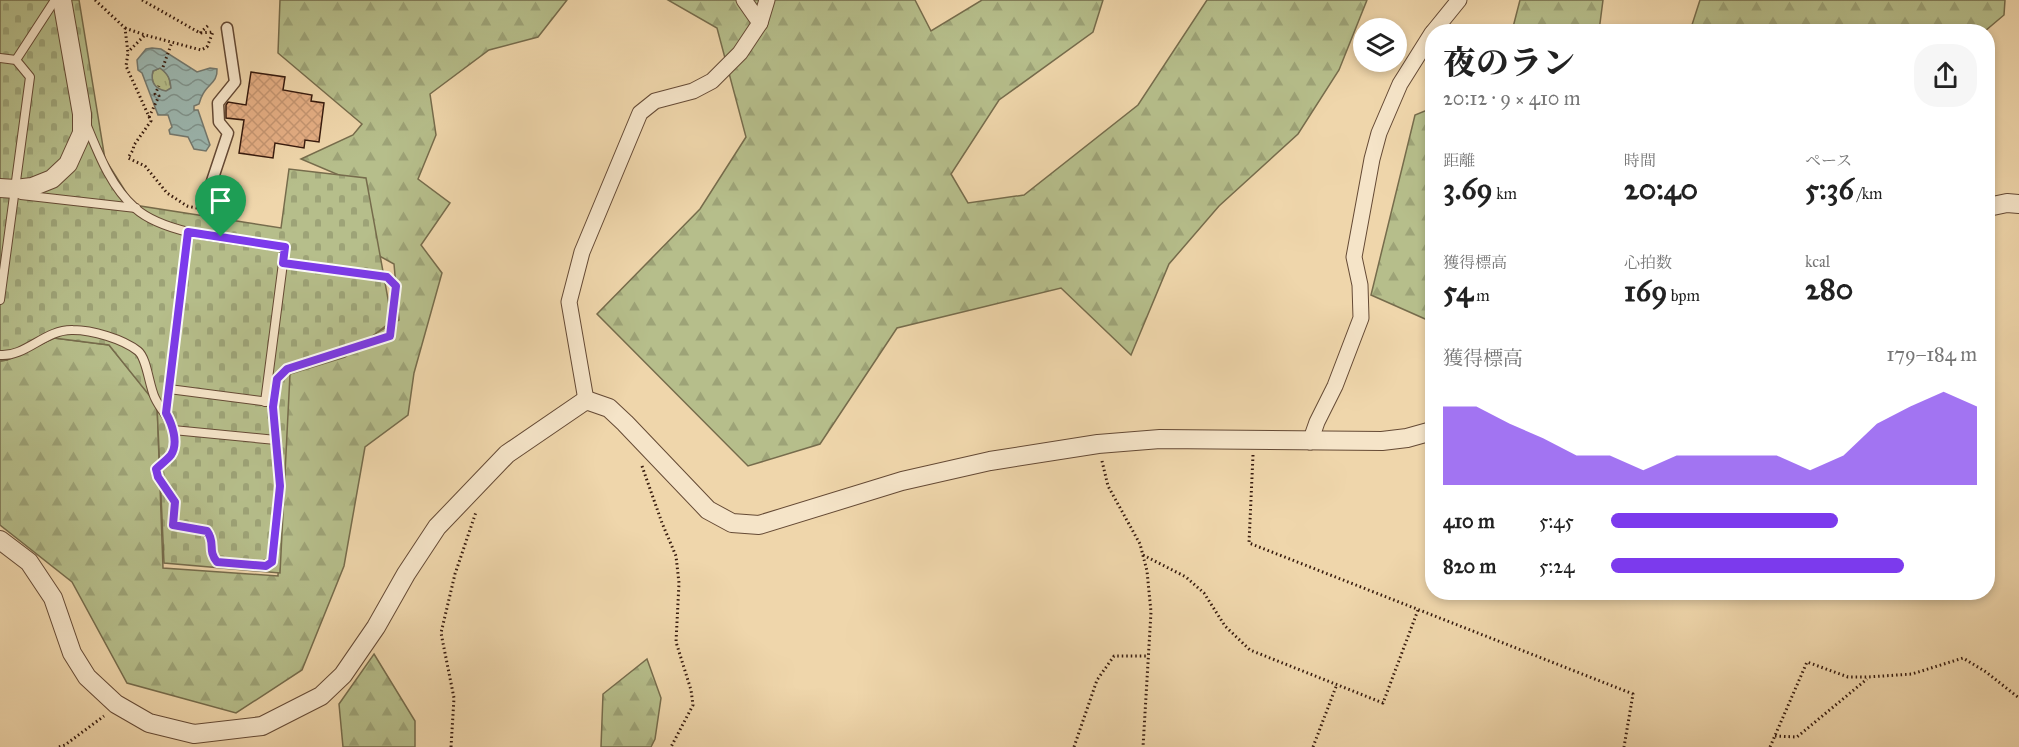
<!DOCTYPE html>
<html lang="ja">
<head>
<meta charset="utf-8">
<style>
  :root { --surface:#fff; --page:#f6f6f6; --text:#222; --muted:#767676; --accent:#7c3aed }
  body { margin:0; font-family:"IM FELL Great Primer","Noto Serif JP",serif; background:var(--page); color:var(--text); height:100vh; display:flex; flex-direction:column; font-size:22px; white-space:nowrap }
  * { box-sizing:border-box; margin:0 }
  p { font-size:20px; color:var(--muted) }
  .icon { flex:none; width:33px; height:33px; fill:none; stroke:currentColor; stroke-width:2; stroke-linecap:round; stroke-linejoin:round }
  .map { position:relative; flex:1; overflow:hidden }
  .drawer { position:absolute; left:1425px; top:24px; width:570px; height:576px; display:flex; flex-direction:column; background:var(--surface); border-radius:24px; box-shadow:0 3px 9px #0003 }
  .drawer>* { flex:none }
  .tools { position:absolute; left:1353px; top:18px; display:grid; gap:12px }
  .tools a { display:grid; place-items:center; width:54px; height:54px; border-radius:50%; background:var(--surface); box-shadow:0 3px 9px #0003; font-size:30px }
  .pin { position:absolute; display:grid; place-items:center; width:51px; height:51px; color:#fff; margin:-62px -26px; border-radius:50% 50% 50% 0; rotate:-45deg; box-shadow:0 0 6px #0007 }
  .pin .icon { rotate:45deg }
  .round { display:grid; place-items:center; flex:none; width:63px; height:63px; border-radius:24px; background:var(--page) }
  .summary { display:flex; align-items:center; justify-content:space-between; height:102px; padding:0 18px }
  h1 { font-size:33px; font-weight:800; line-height:45px }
  .metrics { display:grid; grid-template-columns:repeat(3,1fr); gap:9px; height:102px; padding:6px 18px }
  .metrics div { display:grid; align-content:center }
  .metrics b { font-size:30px; font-weight:800 }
  .metrics small { font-size:16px; font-weight:400 }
  .metrics p { font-size:16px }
  .chart { height:168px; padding:12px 18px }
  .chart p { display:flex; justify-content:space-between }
  .chart svg { width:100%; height:108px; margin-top:6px; fill:var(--accent); opacity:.7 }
  ul { padding:0 18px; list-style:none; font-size:20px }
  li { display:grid; grid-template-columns:96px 72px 1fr; align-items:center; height:45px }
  li i { height:15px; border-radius:8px; background:var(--accent) }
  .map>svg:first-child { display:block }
</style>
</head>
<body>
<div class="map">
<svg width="2019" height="747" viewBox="0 0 2019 747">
  <defs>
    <pattern id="grass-tufts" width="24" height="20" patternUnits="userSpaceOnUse" patternTransform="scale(1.5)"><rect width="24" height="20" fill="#b6be8b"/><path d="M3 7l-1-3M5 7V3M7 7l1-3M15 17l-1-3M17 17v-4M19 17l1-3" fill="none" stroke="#9da377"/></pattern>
    <pattern id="forest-firs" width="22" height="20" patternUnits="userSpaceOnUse" patternTransform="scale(1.5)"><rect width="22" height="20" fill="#b6be8b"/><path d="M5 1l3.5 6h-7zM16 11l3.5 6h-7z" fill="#9da377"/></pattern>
    <pattern id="cemetery-stones" width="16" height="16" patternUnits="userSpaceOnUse" patternTransform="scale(1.5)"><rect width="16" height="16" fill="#b6be8b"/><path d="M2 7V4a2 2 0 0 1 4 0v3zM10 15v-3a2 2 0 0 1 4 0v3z" fill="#9da377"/></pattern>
    <pattern id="water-waves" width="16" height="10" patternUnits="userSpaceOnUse" patternTransform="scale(1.5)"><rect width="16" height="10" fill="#9cb7b0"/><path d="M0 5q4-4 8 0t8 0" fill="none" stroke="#80948e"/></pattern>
    <pattern id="building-cross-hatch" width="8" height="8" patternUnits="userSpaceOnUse" patternTransform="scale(1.5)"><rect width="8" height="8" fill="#e4ae84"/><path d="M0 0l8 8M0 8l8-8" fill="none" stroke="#c49571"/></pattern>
  </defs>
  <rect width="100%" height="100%" fill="#efd6ab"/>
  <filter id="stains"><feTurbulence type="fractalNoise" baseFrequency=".00333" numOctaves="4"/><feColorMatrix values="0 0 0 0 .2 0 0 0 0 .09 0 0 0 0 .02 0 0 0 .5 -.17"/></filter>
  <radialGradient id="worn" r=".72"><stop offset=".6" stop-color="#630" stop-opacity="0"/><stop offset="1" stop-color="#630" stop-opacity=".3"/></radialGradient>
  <path fill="url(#grass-tufts)" stroke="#766c4c" stroke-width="1.5" d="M160 68C168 74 170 78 171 88L166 92C155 89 150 82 153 71Z"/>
  <g fill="url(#forest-firs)" stroke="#766c4c" stroke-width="1.5">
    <polygon points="280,0 567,0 538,37 489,50 430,94 436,135 418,179 450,203 421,245 442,273 414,373 408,415 365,447 344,566 302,670 236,713 127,683 72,582 0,525 0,361 7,360 54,338 109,345 157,404 163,568 278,576 286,375 329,360 399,320 394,264 354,242 353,181 301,159 353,135 362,124 278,53"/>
    <polygon points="668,0 915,0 931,31 982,0 1103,0 1093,32 999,100 951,174 968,203 1024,195 1138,105 1207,0 1367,0 1339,70 1298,134 1219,206 1169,264 1131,355 1061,288 897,328 820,444 748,466 597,314 700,209 746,137 717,28"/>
    <polygon points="1520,0 1603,0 1599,31 1512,31"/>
    <polygon points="1700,0 2005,0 2004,15 1985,31 1690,31"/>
    <polygon points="1432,108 1432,322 1371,295 1415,115"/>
    <polygon points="374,654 415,721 415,747 343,747 339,704"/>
    <polygon points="647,659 661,698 655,739 651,747 601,747 603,694"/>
  </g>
  <polygon fill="url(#cemetery-stones)" stroke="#766c4c" stroke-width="1.5" points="0,0 79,0 105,159 134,205 281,228 289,169 366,178 392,321 345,357 290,374 280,573 164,563 157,405 109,345 54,338 7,360 0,361"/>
  <path fill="url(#water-waves)" stroke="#74796f" stroke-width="1.5" fill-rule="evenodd" d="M152 48 161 49 197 72 210 68 217 69C218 82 208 84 203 94 201 97 200 101 199 104L194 106V110H198L210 145 206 151 194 149 188 137 170 134 169 130 172 127 168 115H158L142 73 138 70 137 60 146 49ZM160 68C168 74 170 78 171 88L166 91C155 89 150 82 153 71Z"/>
  <polygon fill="url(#building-cross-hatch)" stroke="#371b0e" stroke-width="1.5" points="251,72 285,77 283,90 312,95 311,101 324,103 319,142 305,140 304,148 275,143 273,158 239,153 244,120 226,118 226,105 228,102 246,105"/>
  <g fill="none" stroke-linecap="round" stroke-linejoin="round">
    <defs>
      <g id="service">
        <polyline points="0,58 16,60 30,77 0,300"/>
        <polyline points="16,60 55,0"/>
        <polyline points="21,195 136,208"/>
        <path d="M0 355C26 357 45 329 73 330 92 330 123 339 138 351 147 358 149 386 155 398 164 417 178 423 174 448 172 457 162 463 156 469L158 477 175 503 173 525 207 531C215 543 207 550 217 562L260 566 272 562 280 486 273 407 277 379 287 369 390 336 396 286 387 277 283 263 285 247C243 240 167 237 135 208 111 187 99 155 87 126"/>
        <polyline points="169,389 269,402"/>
        <polyline points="265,402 283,263"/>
        <polyline points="166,413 188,232"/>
        <polyline points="173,430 276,440"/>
      </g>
      <polyline id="pedestrian" points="208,193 228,133 219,122 218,103 235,82 227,28"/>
      <g id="minor">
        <polyline points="744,0 760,23"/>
        <polyline points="1433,32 1459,0"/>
        <polyline points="586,400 569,302 582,252 640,113 655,101 693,91 712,81 740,53 760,23 767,0"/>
        <polyline points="1310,442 1317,422 1335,386 1361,318 1360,285 1354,257 1372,159 1379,133 1400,84 1432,33"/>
      </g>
      <g id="tertiary">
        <polyline points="0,188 15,189 32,187 52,179 68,164 82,133 82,114 62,0"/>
        <polyline points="1988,207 2007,203 2019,204"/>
        <polyline points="0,540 29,562 53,598 72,653 87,677 116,704 149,723 194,734 262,726 321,696 343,675 376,627 406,574 437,527 507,454 586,400 609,408 625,423 708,510 732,523 759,525 902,481 990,461 1098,444 1160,439 1382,441 1407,438 1432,431"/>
      </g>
    </defs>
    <use href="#service" stroke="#654a35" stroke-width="10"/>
    <use href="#pedestrian" stroke="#654a35" stroke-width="13"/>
    <use href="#minor" stroke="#654a35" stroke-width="17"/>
    <use href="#tertiary" stroke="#654a35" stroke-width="20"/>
    <g stroke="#371b0e" stroke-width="3" stroke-dasharray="1.5 3" stroke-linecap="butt">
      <polyline points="95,0 125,28 128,53 126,66 151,121 134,145 133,150 128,158 145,166 167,193 187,206 211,211"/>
      <polyline points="142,0 200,33 213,32 207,47 201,50 145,35"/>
      <polyline points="125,28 145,35 128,52"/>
      <polyline points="200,33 210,24"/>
      <polyline points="163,67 172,42"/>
      <polyline points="149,117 159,96 155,94 159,86"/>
      <polyline points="210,204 211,211 223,222 222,227"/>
      <polyline points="1253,455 1249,543 1633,694 1624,747"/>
      <polyline points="1102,461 1108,486 1140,544 1147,571 1151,612 1143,747"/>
      <polyline points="642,466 662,523 676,556 679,583 676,642 691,690 693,705 671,747"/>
      <polyline points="1143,555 1186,577 1204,593 1225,626 1250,650 1383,703 1418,610"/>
      <polyline points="1775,736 1797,737 1867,679"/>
      <polyline points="59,747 65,745 104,716"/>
      <polyline points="451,747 454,698 441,633 455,574 476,512"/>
      <polyline points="1074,747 1097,680 1114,656 1148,656"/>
      <polyline points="1313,747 1337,684"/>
      <polyline points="1770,747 1807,662 1848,677 1868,677 1912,674 1963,658 1986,672 2019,698"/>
    </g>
    <use href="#service" stroke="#f5e4c8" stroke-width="8"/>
    <use href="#pedestrian" stroke="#f5e4c8" stroke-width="10"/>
    <use href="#minor" stroke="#f5e4c8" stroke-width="15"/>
    <use href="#tertiary" stroke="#f5e4c8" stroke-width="18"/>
  </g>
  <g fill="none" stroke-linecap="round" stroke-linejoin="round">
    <defs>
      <path id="route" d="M188 232 285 247 283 263 387 277 396 286 390 336 287 369 277 379 273 407 280 486 272 562 266 566 217 562C207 550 216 543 207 531L173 525 175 502 158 477 156 469C160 465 167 460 171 455 179 443 172 424 166 413Z"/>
    </defs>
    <use href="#route" stroke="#fff" stroke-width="12"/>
    <use href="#route" stroke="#7c3aed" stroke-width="8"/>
  </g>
  <rect width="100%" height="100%" filter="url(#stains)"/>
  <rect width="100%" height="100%" fill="url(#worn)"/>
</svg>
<div class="tools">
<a><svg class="icon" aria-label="layers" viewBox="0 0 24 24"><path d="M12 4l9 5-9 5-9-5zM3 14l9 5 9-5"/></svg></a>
</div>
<div class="pin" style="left:221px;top:237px;background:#1e9e55"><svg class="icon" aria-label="arrive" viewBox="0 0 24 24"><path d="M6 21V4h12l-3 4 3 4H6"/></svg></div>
<section class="drawer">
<div class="summary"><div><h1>夜のラン</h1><p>20:12 · 9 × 410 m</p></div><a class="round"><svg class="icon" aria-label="share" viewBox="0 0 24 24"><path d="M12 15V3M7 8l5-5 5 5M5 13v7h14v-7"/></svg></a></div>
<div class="metrics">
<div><p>距離</p><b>3.69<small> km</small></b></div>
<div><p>時間</p><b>20:40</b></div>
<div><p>ペース</p><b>5:36<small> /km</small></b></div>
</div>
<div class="metrics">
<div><p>獲得標高</p><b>54<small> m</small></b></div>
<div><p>心拍数</p><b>169<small> bpm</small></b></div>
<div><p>kcal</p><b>280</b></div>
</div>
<div class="chart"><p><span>獲得標高</span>179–184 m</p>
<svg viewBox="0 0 160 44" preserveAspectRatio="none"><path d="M0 44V12L10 12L20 19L30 25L40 32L50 32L60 38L70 32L80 32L90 32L100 32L110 38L120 32L130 19L140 12L150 6L160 12V44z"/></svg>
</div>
<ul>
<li><b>410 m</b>5:45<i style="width:62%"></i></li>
<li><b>820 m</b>5:24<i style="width:80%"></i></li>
</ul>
</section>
</div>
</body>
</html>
